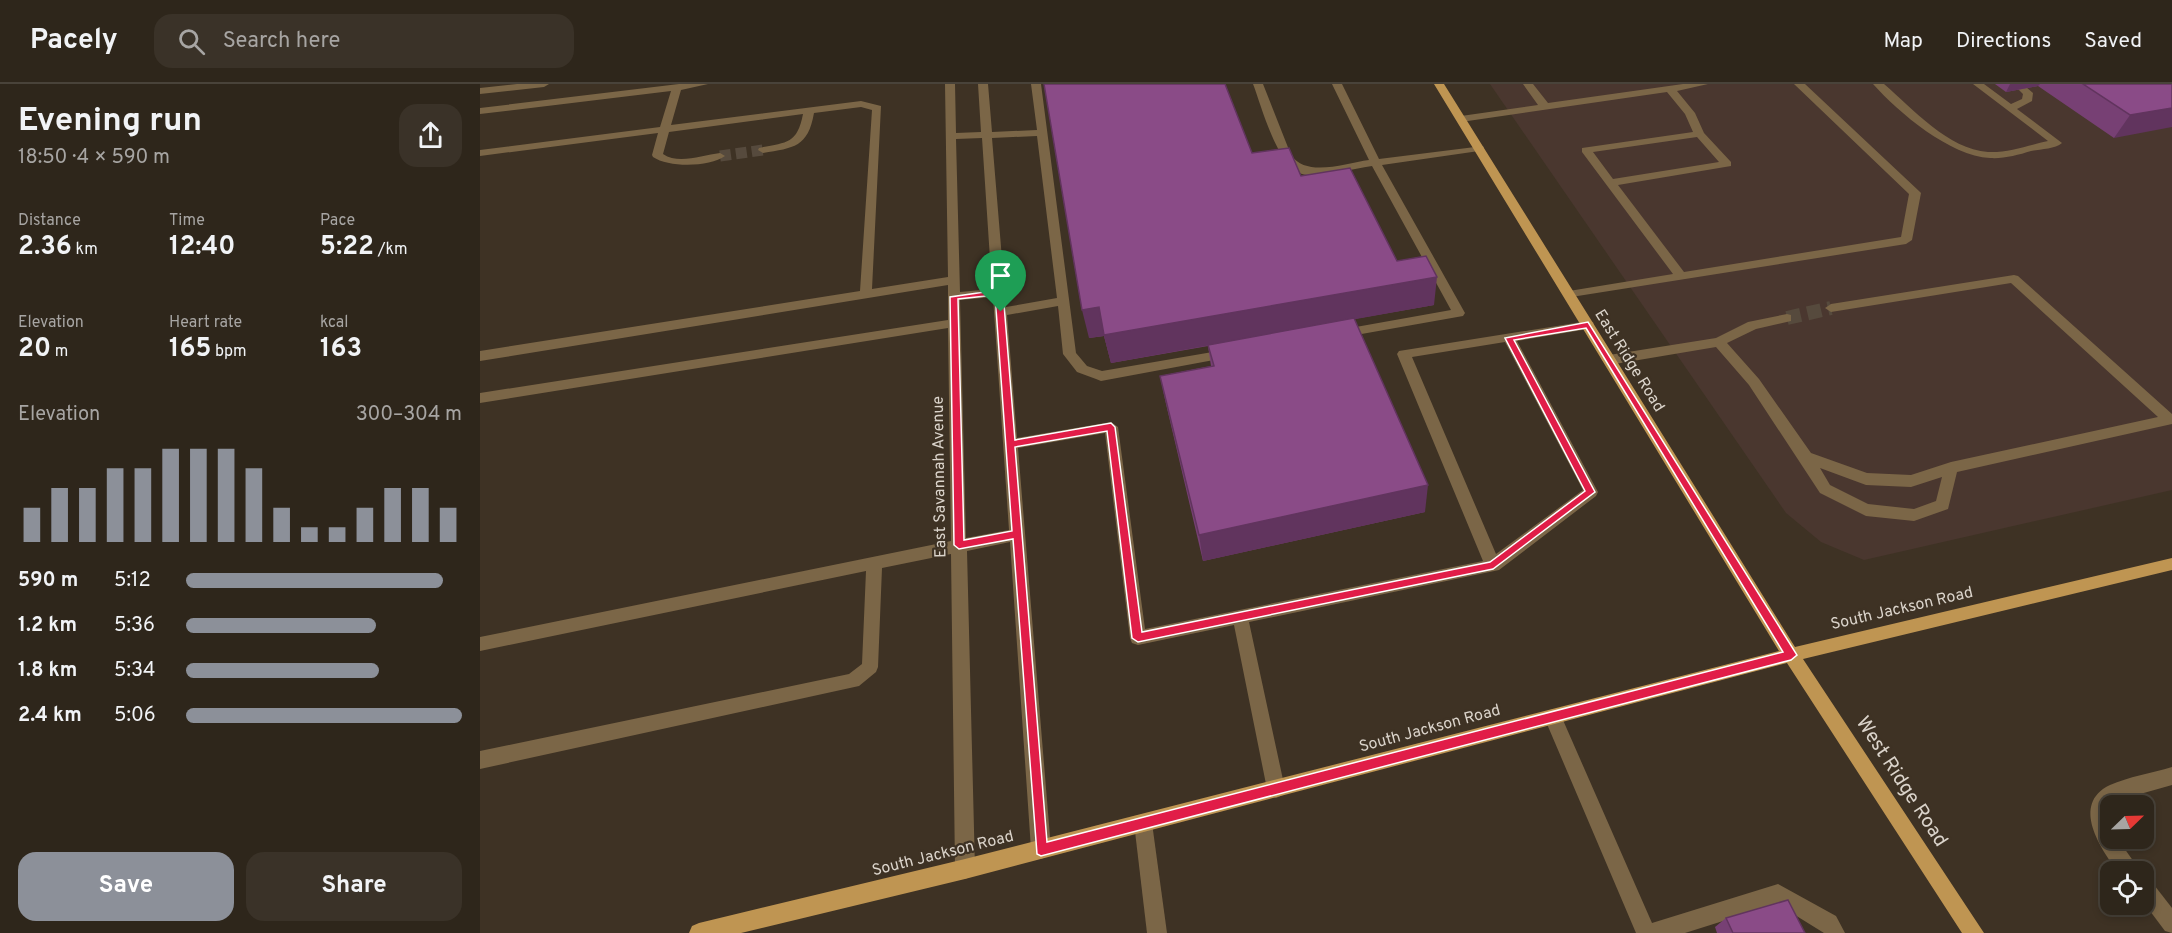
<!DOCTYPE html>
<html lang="en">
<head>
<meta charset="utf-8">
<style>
  :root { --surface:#2e261b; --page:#3a3228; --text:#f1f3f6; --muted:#a7a5a3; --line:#49433a; --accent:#8c9099 }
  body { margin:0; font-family:Overpass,sans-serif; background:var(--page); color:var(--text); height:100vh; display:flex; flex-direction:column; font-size:22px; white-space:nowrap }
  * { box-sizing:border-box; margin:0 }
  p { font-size:20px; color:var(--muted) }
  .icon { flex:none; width:33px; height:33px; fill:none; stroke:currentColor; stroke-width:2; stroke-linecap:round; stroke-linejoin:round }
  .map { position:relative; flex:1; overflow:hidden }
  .drawer { display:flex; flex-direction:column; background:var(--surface); width:480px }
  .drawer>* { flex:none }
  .needle { width:39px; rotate:67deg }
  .controls { position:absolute; left:1620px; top:711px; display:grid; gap:12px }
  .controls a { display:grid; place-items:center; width:54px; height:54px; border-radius:12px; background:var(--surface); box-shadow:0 3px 9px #0003,0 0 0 2px var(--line); font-size:30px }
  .pin { position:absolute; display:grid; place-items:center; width:51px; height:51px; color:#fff; margin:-62px -26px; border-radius:50% 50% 50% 0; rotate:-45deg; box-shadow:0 0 6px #0007 }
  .pin .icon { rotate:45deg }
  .round { display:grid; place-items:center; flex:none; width:63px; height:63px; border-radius:18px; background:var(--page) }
  .headline { display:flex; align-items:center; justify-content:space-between; height:102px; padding:0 18px }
  h1 { font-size:33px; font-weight:700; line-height:45px }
  .metrics { display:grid; grid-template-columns:repeat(3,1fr); gap:9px; height:102px; padding:6px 18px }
  .metrics div { display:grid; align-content:center }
  .metrics b { font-size:26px; font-weight:700 }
  .metrics small { font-size:16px; font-weight:400 }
  .metrics p { font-size:16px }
  .chart { height:168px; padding:12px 18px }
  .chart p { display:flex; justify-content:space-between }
  .chart svg { width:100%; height:108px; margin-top:6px; stroke:var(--accent); stroke-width:6 }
  .cta { display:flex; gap:12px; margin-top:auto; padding:12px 18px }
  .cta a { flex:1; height:69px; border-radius:18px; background:var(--accent); color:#fff; font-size:24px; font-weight:700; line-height:69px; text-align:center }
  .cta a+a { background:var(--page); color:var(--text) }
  ul { padding:0 18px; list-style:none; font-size:20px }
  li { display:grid; grid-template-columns:96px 72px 1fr; align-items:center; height:45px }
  li i { height:15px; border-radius:8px; background:var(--accent) }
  header { display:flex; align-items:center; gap:36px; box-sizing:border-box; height:84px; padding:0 30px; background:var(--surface); border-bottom:2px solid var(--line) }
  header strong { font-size:28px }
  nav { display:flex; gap:33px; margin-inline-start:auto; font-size:21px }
  .search { width:420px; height:54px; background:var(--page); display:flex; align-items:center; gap:15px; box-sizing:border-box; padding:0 21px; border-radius:18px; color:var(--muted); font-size:22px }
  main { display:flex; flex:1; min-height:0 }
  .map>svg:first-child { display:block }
</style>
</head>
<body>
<header>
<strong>Pacely</strong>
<div class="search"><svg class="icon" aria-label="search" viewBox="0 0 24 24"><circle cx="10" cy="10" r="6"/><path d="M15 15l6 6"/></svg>Search here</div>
<nav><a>Map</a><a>Directions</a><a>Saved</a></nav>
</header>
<main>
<section class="drawer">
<div class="headline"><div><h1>Evening run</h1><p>18:50 · 4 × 590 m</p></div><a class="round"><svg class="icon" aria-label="share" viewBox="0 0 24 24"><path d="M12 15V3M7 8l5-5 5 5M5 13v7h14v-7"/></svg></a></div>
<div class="metrics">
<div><p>Distance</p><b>2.36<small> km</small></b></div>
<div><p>Time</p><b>12:40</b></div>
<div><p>Pace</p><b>5:22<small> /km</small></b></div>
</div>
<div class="metrics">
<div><p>Elevation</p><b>20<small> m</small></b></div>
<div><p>Heart rate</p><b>165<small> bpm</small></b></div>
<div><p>kcal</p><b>163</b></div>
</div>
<div class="chart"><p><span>Elevation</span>300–304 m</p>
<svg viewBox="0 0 160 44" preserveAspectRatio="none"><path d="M5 44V30M15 44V22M25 44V22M35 44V14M45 44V14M55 44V6M65 44V6M75 44V6M85 44V14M95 44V30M105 44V38M115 44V38M125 44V30M135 44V22M145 44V22M155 44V30"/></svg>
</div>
<ul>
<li><b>590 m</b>5:12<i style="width:93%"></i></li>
<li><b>1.2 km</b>5:36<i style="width:69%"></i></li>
<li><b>1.8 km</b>5:34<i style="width:70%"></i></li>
<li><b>2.4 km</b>5:06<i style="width:100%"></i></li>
</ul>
<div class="cta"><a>Save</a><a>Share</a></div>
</section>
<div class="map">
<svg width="1692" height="849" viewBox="0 0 1692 849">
  <rect width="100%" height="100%" fill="#3e3224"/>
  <polygon fill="#4a372f" points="1010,0 1692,0 1692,406 1384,476 1341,458 1306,429"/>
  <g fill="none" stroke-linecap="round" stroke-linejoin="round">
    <polyline stroke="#564a3d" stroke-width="11" stroke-dasharray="11 5" stroke-linecap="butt" points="240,72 283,66"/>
    <polyline stroke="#564a3d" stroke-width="14" stroke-dasharray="14 7" stroke-linecap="butt" points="1307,234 1351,224"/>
    <g fill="#7b6647" fill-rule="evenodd">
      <polygon points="37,0 69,0 64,3 0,10 0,4"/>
      <path d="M199 0H228L201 6 191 41 381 17 401 22 392 205 468 193 465 0H475L476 49 501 48 498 0H508L512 48 557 46 551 0H561L596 269 607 282 622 287 750 265 757 269 750 273 621 297 616 295 597 288 583 270 578 222 527 231 537 354 631 338 638 343 665 545 1003 477 917 270 919 267 1108 237 1113 238 1114 241 1108 245 1037 257 1118 408 1116 412 1019 486 769 538 805 705 803 711 796 714 789 711 787 705 754 541 658 561 652 559 650 554 625 349 538 364 571 765 568 772 561 775 554 772 551 765 530 458 487 467 495 785 492 792 485 795 478 792 475 785 471 470 402 484 398 583 396 588 379 602 0 685V667L369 590 382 580 386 487 0 567V553L471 457 468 244 0 319V309L468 236V201L0 277V267L380 207 392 26 381 23 334 29C328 63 314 64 283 69L278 66 279 64C306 58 317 61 323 30L189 48 183 70C199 81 222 71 240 69L245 72C230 83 189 84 173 73L172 71 178 49 0 72V66L180 43 191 7 0 30V24ZM557 52 577 214 526 223 512 54ZM502 54 512 205 480 208 476 55ZM513 213 529 446 486 454 480 216ZM1025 258 1103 406 1016 470 932 273Z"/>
      <path d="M773 0H783L811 71C827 94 865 79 889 76L852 0H862L899 75 1003 62 1004 64 999 67 902 81 985 229 983 232 859 254 854 253 853 250 859 246 971 226 892 82C872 85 849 91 828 91 799 91 782 23 773 0Z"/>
      <path d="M1043 0H1053L1068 19 1203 0H1228L1197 7 1215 29 1224 49 1251 78V82L1138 101 1204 188 1421 153 1429 110 1314 0H1325L1439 107 1441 109 1432 156 1426 160 1085 214V208L1089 207 1193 190 1102 68V64L1213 48 1205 30 1187 8 981 38 976 35 981 32 1058 21ZM1217 53 1239 78 1133 95 1113 68Z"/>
      <path d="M1393 0H1404C1433 25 1468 65 1508 68 1528 69 1549 61 1568 57L1493 0H1504L1531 20 1542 15 1543 10 1538 5 1546 3 1553 9 1552 17 1537 25 1582 59C1575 65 1561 65 1551 67 1538 71 1523 75 1510 74 1470 72 1419 29 1393 0Z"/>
      <path d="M1534 191 1538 192 1692 330V340L1477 388 1468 425 1434 437 1386 432 1340 409 1269 301 1236 263 1129 281 1122 276 1129 271 1236 254 1268 238 1307 230 1311 231V237L1276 245 1247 259 1279 295 1331 369 1387 389 1431 391 1471 378 1678 333 1531 199 1351 228 1345 224 1351 220ZM1340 384 1386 401 1431 403 1462 393 1456 417 1434 425 1388 420 1350 401Z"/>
      <polygon points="1073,625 1079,627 1172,839 1298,800 1356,832 1365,849 1344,849 1297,820 1205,849 1156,849 1064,633 1067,627"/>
      <path d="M1692 683V701L1639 716 1634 722H1630L1628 728 1630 754H1637L1661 788H1638C1621 765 1590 720 1630 701 1648 693 1672 689 1692 683Z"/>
      <polygon points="663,730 670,732 672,739 687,849 667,849 654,739 656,732"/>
      <polygon points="1664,794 1671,797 1692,824 1692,849 1685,847 1664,819"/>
    </g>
    <polygon fill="#bf9552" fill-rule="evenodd" points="954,0 964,0 1315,563 1692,474 1692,486 1323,575 1504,849 1482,849 1307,579 485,795 261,849 209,849 212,842 219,839 485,775 1299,567"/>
  </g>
  <g fill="#774074">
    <polygon points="1515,0 1692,0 1634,54 1558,2 1526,8"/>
    <polygon points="772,69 821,92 917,177 954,221 874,235 945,428 723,477 686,320 680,292 731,282 728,262 631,279 624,252 609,254"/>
    <polygon points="1246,834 1325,849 1237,849 1235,843"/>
  </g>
  <g fill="#61345e">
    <polygon points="1530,0 1560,0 1558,2 1526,8"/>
    <polygon points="1692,24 1692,43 1634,54 1650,31"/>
    <polygon points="957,193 954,221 631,279 624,252 609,254 602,226 619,223"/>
    <polygon points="948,401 945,428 723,477 719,451"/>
  </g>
  <g fill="#8a4b87" stroke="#61345e" stroke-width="1.5">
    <polygon points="564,0 745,0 772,69 809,64 821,92 870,84 917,177 946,172 957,193 624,251 619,223 602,226"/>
    <polygon points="1603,0 1692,0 1692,24 1650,31"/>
    <polygon points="874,234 948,401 719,451 680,292 734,282 728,261"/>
    <polygon points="1308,816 1325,849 1253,849 1246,834"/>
  </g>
  <path fill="#e11d48" stroke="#fff" stroke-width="1.5" fill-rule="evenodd" d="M519 206 523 208 535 356 631 339 635 343 662 548 1010 478 1105 407 1025 254 1108 238 1317 571 1311 576 561 772 557 770 533 455 479 465 474 461 470 213ZM515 211 532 447 484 456 478 215ZM1106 244 1303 568 567 758 535 363 627 347 652 554 658 558 1013 485 1115 408 1034 256Z"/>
  <g text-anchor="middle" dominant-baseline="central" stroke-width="4.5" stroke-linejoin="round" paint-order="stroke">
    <g font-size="16" fill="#dbd4cb" stroke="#3e3224">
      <text transform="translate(1149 277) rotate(58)">East Ridge Road</text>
      <text transform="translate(460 393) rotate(-91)">East Savannah Avenue</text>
      <text transform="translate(1422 525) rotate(-13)">South Jackson Road</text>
      <text transform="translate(950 645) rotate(-15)">South Jackson Road</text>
      <text transform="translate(463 770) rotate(-14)">South Jackson Road</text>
    </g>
    <g font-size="20" fill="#dbd4cb" stroke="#3e3224">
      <text transform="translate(1421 698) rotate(57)">West Ridge Road</text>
    </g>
  </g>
</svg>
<div class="controls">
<a><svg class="needle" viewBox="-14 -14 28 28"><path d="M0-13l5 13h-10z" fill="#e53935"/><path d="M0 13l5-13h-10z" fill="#a7a5a3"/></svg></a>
<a><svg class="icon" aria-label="locate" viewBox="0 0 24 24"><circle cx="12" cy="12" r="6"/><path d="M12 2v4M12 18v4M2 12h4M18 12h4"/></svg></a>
</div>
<div class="pin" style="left:521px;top:228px;background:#1e9e55"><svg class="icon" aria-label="arrive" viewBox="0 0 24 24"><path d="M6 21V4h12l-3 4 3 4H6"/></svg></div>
</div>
</main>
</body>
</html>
